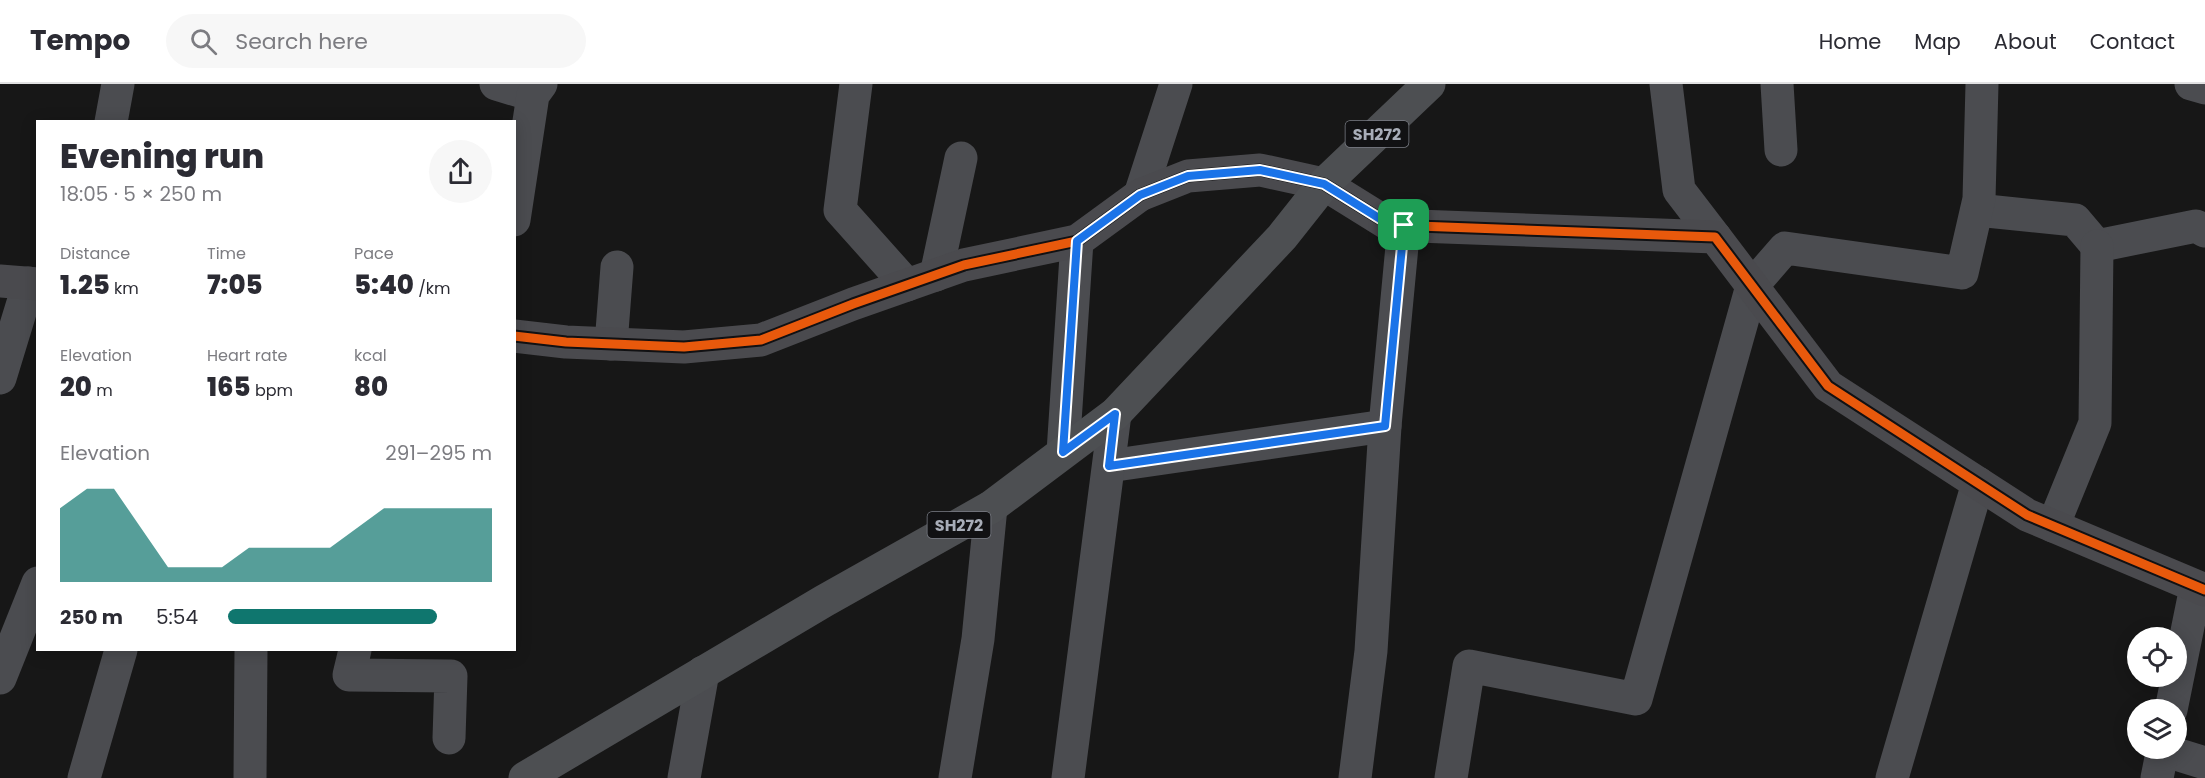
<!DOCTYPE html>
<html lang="en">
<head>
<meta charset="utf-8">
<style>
  :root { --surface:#fff; --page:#f7f7f7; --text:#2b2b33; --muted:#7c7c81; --line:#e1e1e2; --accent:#0f766e }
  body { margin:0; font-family:Poppins,sans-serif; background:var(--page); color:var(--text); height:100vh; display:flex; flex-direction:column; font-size:22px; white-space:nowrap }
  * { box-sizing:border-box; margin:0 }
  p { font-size:20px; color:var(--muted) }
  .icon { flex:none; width:33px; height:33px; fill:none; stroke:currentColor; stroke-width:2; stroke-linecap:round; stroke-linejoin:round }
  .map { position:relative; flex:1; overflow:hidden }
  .side { position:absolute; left:36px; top:36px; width:480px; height:531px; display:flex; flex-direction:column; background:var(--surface); border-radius:0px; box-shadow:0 3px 15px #0003 }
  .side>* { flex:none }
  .tools { position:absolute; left:2127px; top:543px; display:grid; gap:12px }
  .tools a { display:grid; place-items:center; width:60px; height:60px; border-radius:50%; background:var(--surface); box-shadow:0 3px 15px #0003; font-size:30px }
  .pin { position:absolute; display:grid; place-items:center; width:51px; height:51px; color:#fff; margin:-26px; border-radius:12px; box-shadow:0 3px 9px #0006 }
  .round { display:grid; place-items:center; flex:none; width:63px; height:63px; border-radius:32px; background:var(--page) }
  .summary { display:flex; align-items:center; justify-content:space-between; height:102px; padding:0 24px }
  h1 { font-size:33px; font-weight:800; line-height:45px }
  .metrics { display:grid; grid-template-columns:repeat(3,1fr); gap:9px; height:102px; padding:6px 24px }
  .metrics div { display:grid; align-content:center }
  .metrics b { font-size:26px; font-weight:800 }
  .metrics small { font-size:16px; font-weight:400 }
  .metrics p { font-size:16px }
  .chart { height:168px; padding:12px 24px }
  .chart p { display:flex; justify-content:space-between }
  .chart svg { width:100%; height:108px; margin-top:6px; fill:var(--accent); opacity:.7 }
  ul { padding:0 24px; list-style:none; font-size:20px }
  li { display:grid; grid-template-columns:96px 72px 1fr; align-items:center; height:45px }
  li i { height:15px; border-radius:8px; background:var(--accent) }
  header { display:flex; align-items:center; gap:36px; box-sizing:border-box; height:84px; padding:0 30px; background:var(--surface); border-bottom:2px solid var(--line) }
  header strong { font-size:28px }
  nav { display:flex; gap:33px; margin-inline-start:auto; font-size:21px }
  .search { width:420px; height:54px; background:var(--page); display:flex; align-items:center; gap:15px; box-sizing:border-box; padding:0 21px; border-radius:33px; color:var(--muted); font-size:22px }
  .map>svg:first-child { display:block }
</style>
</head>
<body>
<header>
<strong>Tempo</strong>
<div class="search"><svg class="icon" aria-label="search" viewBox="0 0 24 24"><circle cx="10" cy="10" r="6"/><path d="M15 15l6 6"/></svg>Search here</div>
<nav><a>Home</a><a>Map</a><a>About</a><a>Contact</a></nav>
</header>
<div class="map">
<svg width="2205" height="694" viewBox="0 0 2205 694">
  <rect width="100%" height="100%" fill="#171717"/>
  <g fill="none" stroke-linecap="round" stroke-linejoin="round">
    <g stroke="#4b4c50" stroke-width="33">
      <polyline points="496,0 533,11"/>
      <polyline points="856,0 840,126 907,201"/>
      <polyline points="1666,0 1679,106 1715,153"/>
      <polyline points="1777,0 1781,66"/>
      <polyline points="2191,0 2205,4"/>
      <polyline points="111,38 118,0"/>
      <polyline points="1140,111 1176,0"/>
      <polyline points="1977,126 2075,136 2097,162 2196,142 2205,147"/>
      <polyline points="514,136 533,11 541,0"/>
      <polyline points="936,191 961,74"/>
      <polyline points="611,260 617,183"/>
      <polyline points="0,294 29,199"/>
      <polyline points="1063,368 1077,157"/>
      <polyline points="1109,382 1385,342"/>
      <polyline points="2053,442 2095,339 2097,162"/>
      <polyline points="355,566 349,591 451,592 449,654"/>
      <polyline points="0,594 38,499"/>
      <polyline points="2171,626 2196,503"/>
      <polyline points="2163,666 2205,679"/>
      <polyline points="84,694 121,566"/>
      <polyline points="250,694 251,566"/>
      <polyline points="684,694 703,588"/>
      <polyline points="955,694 978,555 991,423"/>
      <polyline points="1068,694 1115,330"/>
      <polyline points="1355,694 1371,567 1385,342 1404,141"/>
      <polyline points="1451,694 1469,582 1636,615 1752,202 1785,164 1962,189 1979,115 1982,0"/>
      <polyline points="1892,694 1978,399"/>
      <polyline points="2157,694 2163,664"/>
    </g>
    <g stroke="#4a4a4e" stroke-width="33">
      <polyline points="0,197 38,200"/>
      <polyline points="514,252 566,258 684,263 761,256 853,220 964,181 1077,157 1140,111 1188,92 1260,86 1324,100 1390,141 1715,153 1828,302 2027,431 2205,506"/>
    </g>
    <polyline stroke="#4d4f52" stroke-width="33" points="525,694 824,517 991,423 1115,330 1282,153 1324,100 1429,0"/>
    <defs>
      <polyline id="cycleway" points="514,252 566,258 684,263 761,256 853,220 964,181 1077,157 1140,111 1188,92 1260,86 1324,100 1390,141 1715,153 1828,302 2027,431 2205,506"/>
    </defs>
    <use href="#cycleway" stroke="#111113" stroke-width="13"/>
    <use href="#cycleway" stroke="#e8590c" stroke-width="9"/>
  </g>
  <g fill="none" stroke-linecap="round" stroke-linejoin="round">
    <defs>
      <polygon id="route" points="1260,86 1324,100 1390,141 1404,141 1385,342 1109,382 1115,330 1063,368 1077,157 1140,111 1188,92"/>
    </defs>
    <use href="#route" stroke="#fff" stroke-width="12"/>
    <use href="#route" stroke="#1a73e8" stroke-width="8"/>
  </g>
  <g text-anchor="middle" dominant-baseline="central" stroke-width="4.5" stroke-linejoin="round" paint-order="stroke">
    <g fill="#111113" stroke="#7b7e86" stroke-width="1.5">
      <rect x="1345.5" y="37" width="63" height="26" rx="4.5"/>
      <rect x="927.5" y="428" width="63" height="26" rx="4.5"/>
    </g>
    <g font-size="16" font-weight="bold" fill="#a8adb8">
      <text x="1377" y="50">SH272</text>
      <text x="959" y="441">SH272</text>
    </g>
  </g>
</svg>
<div class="tools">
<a><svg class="icon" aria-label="locate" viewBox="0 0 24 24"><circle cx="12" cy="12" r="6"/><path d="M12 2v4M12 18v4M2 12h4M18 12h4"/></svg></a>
<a><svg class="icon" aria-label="layers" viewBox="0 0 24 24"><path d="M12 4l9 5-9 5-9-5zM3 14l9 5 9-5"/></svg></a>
</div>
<div class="pin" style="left:1404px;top:141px;background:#1e9e55"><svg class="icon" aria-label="arrive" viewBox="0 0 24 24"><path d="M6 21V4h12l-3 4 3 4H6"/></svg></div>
<section class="side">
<div class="summary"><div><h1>Evening run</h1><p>18:05 · 5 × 250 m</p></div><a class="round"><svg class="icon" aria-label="share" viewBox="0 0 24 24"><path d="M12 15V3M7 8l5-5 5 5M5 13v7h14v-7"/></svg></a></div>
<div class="metrics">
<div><p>Distance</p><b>1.25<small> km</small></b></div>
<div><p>Time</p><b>7:05</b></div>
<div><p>Pace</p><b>5:40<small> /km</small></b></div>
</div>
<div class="metrics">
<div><p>Elevation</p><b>20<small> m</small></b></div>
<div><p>Heart rate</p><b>165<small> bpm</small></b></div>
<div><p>kcal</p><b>80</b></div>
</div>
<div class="chart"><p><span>Elevation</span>291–295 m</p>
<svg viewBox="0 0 160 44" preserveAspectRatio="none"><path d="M0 44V14L10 6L20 6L30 22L40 38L50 38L60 38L70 30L80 30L90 30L100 30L110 22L120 14L130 14L140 14L150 14L160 14V44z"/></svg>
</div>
<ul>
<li><b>250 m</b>5:54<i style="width:79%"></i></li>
</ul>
</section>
</div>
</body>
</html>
